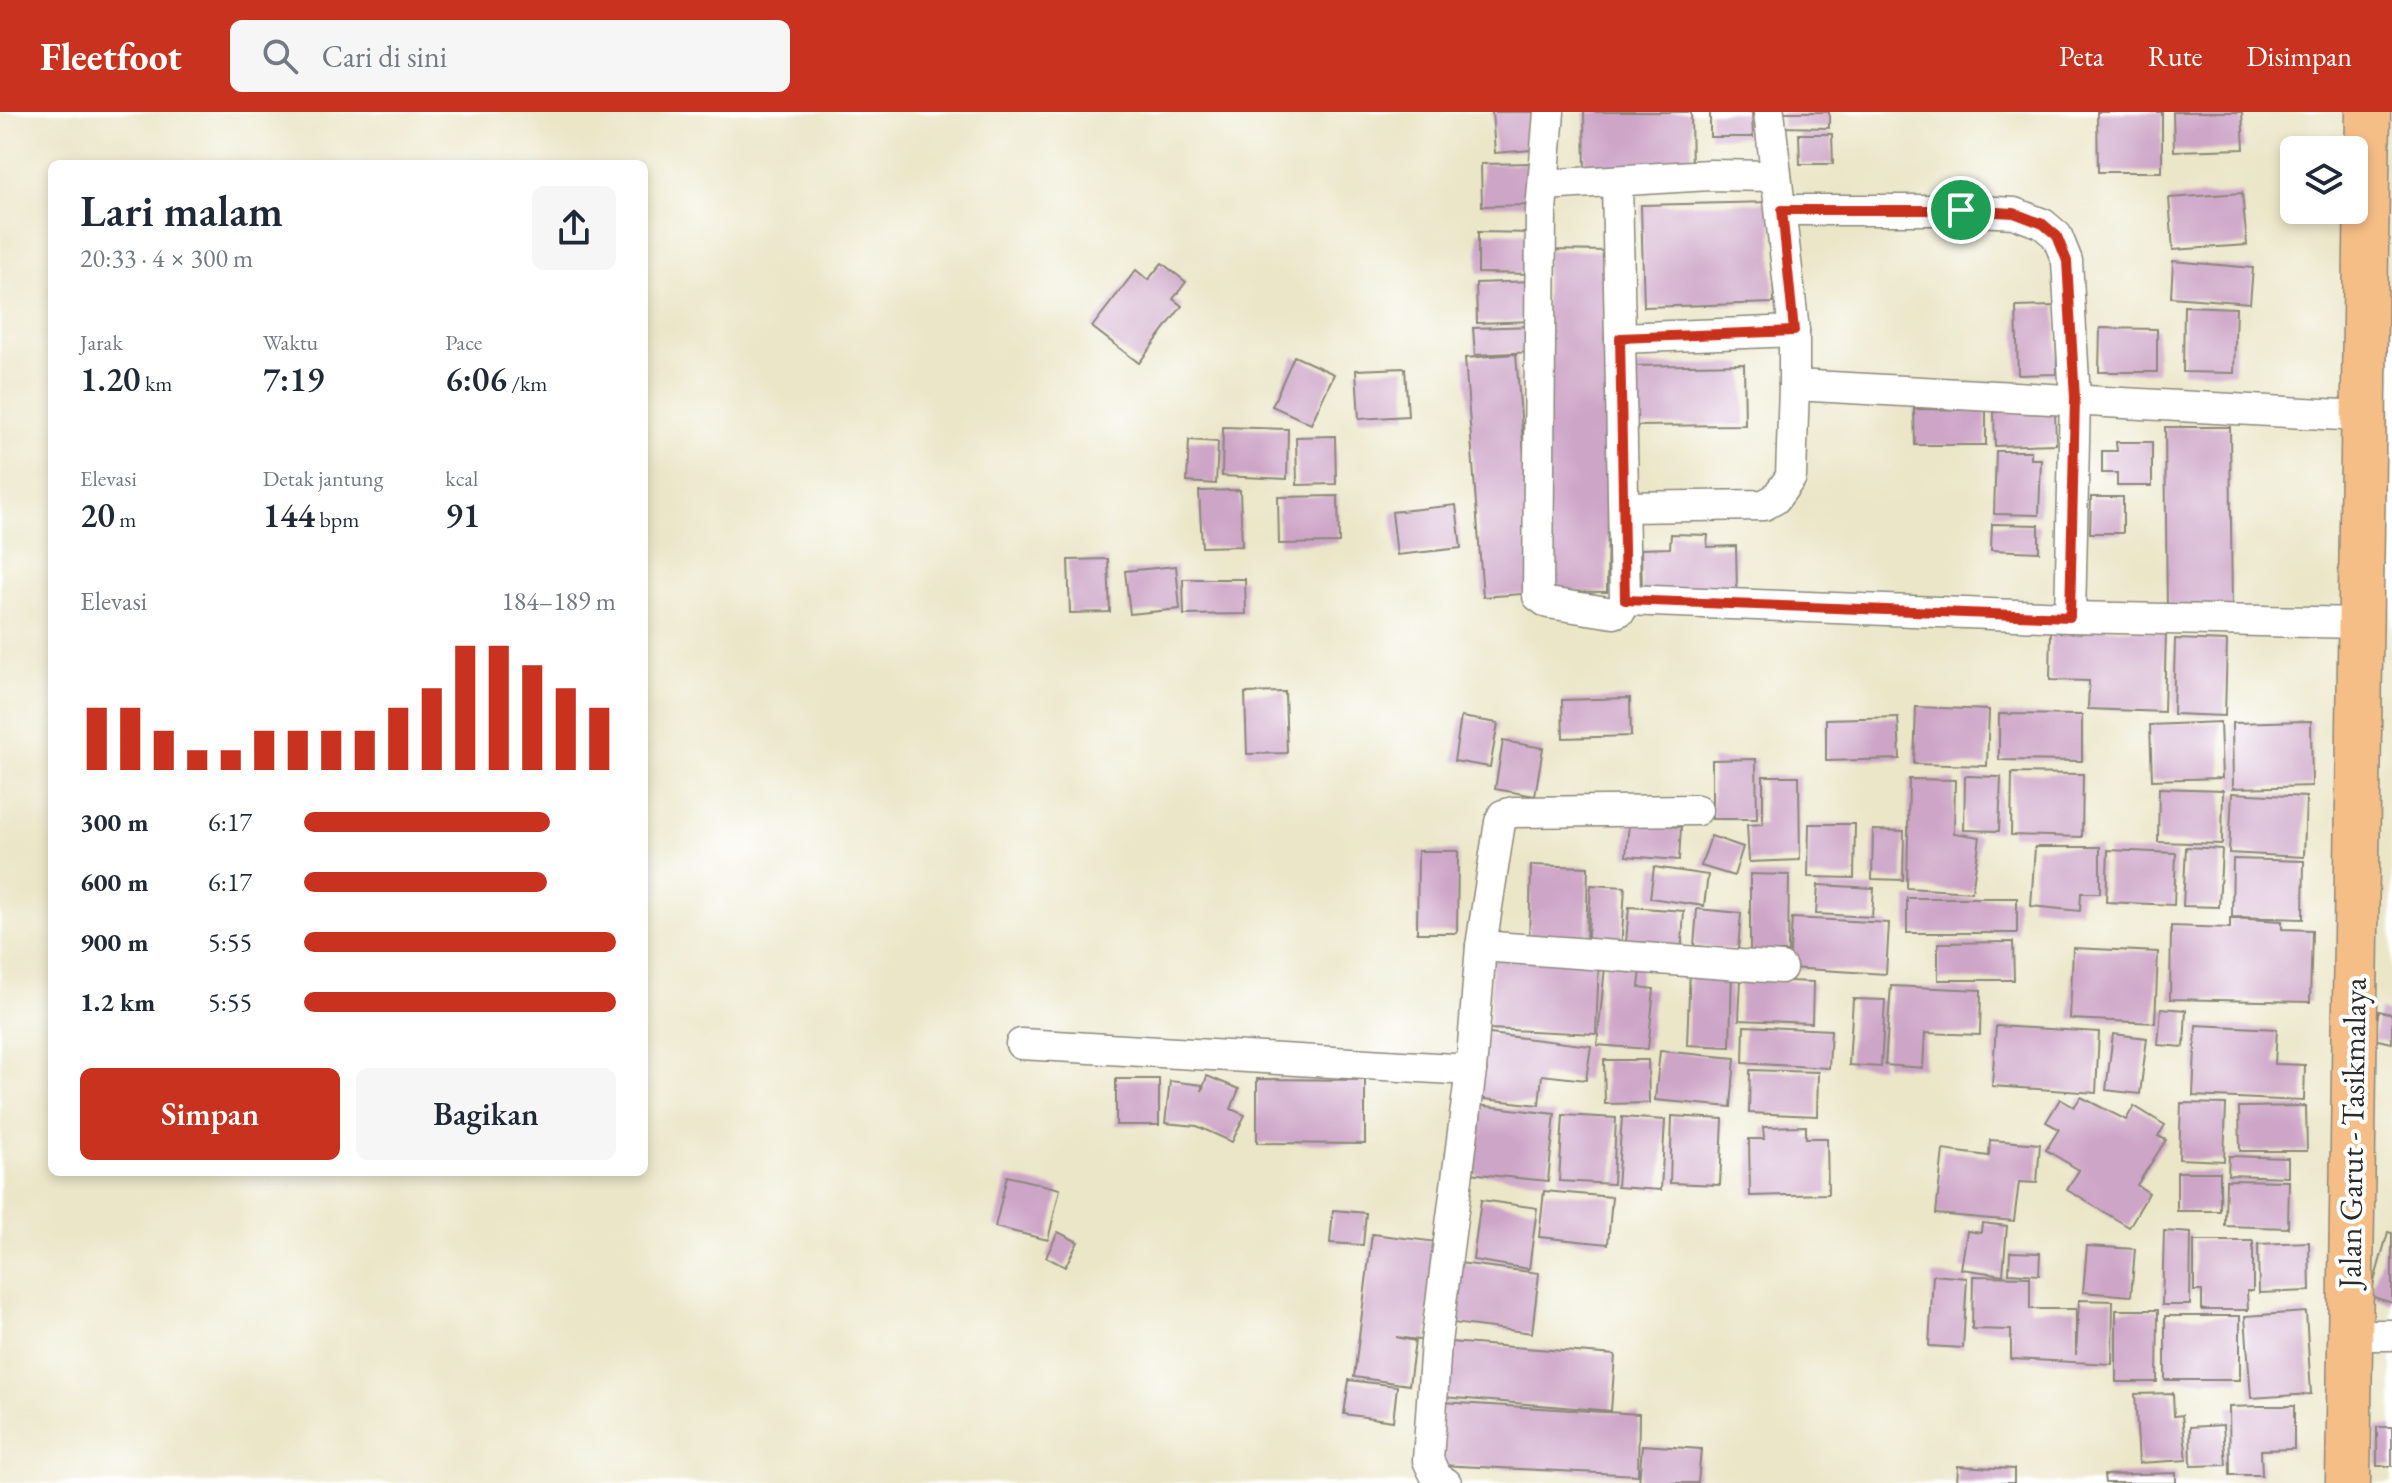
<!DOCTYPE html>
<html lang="id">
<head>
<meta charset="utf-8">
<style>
  :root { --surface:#fff; --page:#f6f6f7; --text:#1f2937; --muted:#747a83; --accent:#c8321e }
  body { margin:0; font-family:"EB Garamond",serif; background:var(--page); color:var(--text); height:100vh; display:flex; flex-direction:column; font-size:30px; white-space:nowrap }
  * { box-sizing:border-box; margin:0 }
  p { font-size:26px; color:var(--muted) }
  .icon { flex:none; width:44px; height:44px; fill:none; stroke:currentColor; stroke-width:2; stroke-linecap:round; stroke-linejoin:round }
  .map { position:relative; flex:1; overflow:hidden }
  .side { position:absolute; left:48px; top:48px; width:600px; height:1016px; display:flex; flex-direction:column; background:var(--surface); border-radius:12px; box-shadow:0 4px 12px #0003 }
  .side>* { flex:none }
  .tools { position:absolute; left:2280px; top:24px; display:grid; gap:16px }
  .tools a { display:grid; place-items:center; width:88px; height:88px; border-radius:12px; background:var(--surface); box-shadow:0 4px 12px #0003; font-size:40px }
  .pin { position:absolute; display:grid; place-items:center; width:68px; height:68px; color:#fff; margin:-34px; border:4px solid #fff; border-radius:50%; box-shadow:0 2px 8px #0007 }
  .round { display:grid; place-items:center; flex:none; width:84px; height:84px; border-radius:12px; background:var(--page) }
  .overview { display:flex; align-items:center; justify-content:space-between; height:136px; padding:0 32px }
  h1 { font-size:44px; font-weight:600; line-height:60px }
  .figures { display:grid; grid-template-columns:repeat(3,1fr); gap:12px; height:136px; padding:8px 32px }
  .figures div { display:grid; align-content:center }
  .figures b { font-size:34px; font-weight:600 }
  .figures small { font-size:22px; font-weight:400 }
  .figures p { font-size:22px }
  .chart { height:224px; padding:16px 32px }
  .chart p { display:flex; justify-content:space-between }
  .chart svg { width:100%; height:144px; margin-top:8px; stroke:var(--accent); stroke-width:6 }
  .action { display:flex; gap:16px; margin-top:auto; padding:16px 32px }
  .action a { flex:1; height:92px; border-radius:12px; background:var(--accent); color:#fff; font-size:32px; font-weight:600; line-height:92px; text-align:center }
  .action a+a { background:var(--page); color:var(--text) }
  ul { padding:0 32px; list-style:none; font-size:26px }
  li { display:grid; grid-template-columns:128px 96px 1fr; align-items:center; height:60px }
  li i { height:20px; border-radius:10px; background:var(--accent) }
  header { display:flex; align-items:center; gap:48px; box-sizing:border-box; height:112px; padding:0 40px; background:var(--accent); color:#fff }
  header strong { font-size:38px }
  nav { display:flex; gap:44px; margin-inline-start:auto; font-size:28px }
  .search { width:560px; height:72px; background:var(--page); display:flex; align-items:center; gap:20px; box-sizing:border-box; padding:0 28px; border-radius:12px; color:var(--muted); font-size:30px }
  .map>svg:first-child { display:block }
</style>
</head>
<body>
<header>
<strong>Fleetfoot</strong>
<div class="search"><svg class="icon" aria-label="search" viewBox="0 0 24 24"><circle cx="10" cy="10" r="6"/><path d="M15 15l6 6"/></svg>Cari di sini</div>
<nav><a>Peta</a><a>Rute</a><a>Disimpan</a></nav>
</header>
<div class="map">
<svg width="2392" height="1371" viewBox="0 0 2392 1371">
  <rect width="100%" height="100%" fill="#fff"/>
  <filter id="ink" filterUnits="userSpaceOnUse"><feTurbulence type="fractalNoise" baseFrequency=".0125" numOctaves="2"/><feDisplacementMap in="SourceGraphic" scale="16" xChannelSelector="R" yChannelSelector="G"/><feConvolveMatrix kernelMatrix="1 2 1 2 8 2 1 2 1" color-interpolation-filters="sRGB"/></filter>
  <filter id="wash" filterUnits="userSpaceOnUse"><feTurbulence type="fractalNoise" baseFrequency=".006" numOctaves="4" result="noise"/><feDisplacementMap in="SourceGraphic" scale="32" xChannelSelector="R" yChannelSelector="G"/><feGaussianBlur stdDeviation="1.8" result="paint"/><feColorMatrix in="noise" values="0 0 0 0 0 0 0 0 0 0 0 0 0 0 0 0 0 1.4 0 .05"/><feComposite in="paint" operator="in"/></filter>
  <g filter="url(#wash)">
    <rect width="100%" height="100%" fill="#ebe6c8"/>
    <g id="blocks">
      <g fill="#cda5c7">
        <polygon points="1492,0 1540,0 1543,37 1495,41"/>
        <polygon points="1584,0 1691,0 1692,60 1585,62"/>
        <polygon points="1710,0 1752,0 1753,25 1710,25"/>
        <polygon points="1782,0 1829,0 1829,16 1782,15"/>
        <polygon points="2097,0 2162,0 2162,60 2098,60"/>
        <polygon points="2173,0 2242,0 2244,37 2174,39"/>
        <polygon points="1799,22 1832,22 1833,52 1800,52"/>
        <polygon points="1534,51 1535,93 1482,94 1481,52"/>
        <polygon points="2242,81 2247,133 2173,138 2169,86"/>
        <polygon points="1771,90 1774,191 1644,195 1641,93"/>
        <polygon points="1478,120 1534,121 1534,162 1478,161"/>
        <polygon points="1546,138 1611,139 1607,480 1542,479"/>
        <polygon points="2173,149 2253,156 2250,191 2171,185"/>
        <polygon points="1162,151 1186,170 1173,187 1182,194 1139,251 1092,215 1136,158 1148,168"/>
        <polygon points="1535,169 1536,209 1477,211 1476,171"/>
        <polygon points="2056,194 2057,262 2018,263 2016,195"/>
        <polygon points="2184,194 2236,196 2234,261 2183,260"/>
        <polygon points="1533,214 1534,240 1475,243 1473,216"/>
        <polygon points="2100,216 2157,217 2157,260 2099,260"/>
        <polygon points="1516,242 1535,481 1483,485 1465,246"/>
        <polygon points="1294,244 1334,262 1311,312 1272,294"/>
        <polygon points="1744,252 1745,313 1634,314 1632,254"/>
        <polygon points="1405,256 1408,304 1359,307 1356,258"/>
        <polygon points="1914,297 1986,298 1986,333 1915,333"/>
        <polygon points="2055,298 2056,332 1995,334 1994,300"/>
        <polygon points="1223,315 1288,317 1287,367 1222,364"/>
        <polygon points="2165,315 2230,315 2232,501 2167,501"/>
        <polygon points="1335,324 1336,372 1297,373 1296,325"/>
        <polygon points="1189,328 1218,330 1216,372 1187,370"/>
        <polygon points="2116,330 2152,330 2152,374 2117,374 2117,361 2102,361 2102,339 2117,339"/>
        <polygon points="1996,339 2031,339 2031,347 2041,347 2039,403 1994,402"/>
        <polygon points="1240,378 1242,434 1202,435 1199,379"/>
        <polygon points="1338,384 1339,431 1279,432 1278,385"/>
        <polygon points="2091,385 2123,385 2123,421 2090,421"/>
        <polygon points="1456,393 1461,436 1397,443 1392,400"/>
        <polygon points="1992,412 2039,413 2039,440 1991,438"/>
        <polygon points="1671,422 1708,423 1707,435 1736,434 1737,480 1642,484 1641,437 1670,436"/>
        <polygon points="1108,447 1110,500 1070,501 1068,448"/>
        <polygon points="1176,454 1180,497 1130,502 1125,459"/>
        <polygon points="1183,467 1245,467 1246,502 1184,503"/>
        <polygon points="2051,515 2166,518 2164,600 2088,597 2089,569 2050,568"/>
        <polygon points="2175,527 2227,529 2225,604 2173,602"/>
        <polygon points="1285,580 1287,641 1247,642 1245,581"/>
        <polygon points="1630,586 1631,624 1563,626 1562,588"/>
        <polygon points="1916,595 1989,598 1987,654 1914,652"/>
        <polygon points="1999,602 2082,603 2082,649 1999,648"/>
        <polygon points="1461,605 1498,611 1490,655 1454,649"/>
        <polygon points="1898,605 1900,647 1826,649 1826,607"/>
        <polygon points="2311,609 2312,674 2233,676 2232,611"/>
        <polygon points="2220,610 2222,666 2152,668 2150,613"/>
        <polygon points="1503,629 1543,636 1535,684 1495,677"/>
        <polygon points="1756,647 1757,707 1712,707 1712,648"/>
        <polygon points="2012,661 2083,662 2082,725 2011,723"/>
        <polygon points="1763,664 1799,664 1800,748 1749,750 1747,713 1763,712"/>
        <polygon points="1965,664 2001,665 1999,719 1964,718"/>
        <polygon points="1909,667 1955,668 1954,721 1980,725 1972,780 1907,776"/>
        <polygon points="2159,676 2223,678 2222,732 2158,730"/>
        <polygon points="2232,681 2306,685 2304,745 2229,741"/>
        <polygon points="1671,704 1670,714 1681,715 1679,748 1626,744 1629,711"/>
        <polygon points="1809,712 1855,712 1854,766 1808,765"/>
        <polygon points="1873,718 1904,719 1903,768 1872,767"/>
        <polygon points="1711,724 1743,735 1734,764 1701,754"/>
        <polygon points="2035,735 2100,735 2100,781 2081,781 2080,799 2031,794"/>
        <polygon points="2186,735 2222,737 2219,795 2183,794"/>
        <polygon points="2108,738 2176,741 2174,793 2106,790"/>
        <polygon points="1418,739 1458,739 1457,821 1417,821"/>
        <polygon points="2233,747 2304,749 2303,807 2232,805"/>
        <polygon points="1531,753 1588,755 1586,834 1529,832"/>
        <polygon points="1654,755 1708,763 1704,794 1650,786"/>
        <polygon points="1750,762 1789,763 1788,840 1750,840"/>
        <polygon points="1591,773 1625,775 1621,839 1587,837"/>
        <polygon points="1818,773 1874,776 1872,805 1816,802"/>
        <rect x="1907" y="786" width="110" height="35"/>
        <polygon points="1629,795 1684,799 1681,846 1625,842"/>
        <polygon points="1697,797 1741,801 1738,838 1694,834"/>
        <polygon points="1792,806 1889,811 1886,862 1789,856"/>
        <polygon points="2230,806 2282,809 2282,817 2312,818 2310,890 2170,887 2171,814 2230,816"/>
        <polygon points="2013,830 2014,868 1938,868 1938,831"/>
        <polygon points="2073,836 2158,840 2155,911 2070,907"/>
        <polygon points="1492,844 1599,848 1596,922 1489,917"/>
        <polygon points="1606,846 1642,849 1639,875 1654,877 1648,937 1597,933"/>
        <polygon points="1690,855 1732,857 1730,935 1687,933"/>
        <polygon points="1741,867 1813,870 1812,911 1739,908"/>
        <polygon points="1891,874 1981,878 1980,923 1925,921 1923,956 1885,953"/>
        <polygon points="1853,887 1885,888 1881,955 1849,953"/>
        <polygon points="2161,896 2186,898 2184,935 2158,933"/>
        <polygon points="2379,899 2392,902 2392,931 2373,927"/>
        <polygon points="2196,913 2277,917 2275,952 2305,953 2304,989 2193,984"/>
        <polygon points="1744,914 1831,918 1829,956 1743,951"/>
        <polygon points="1996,914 2099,920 2096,981 1992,974"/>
        <polygon points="1481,921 1591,934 1586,968 1542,963 1539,993 1475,986"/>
        <polygon points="2113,922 2147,926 2140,982 2106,978"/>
        <polygon points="1660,939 1735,946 1731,995 1655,988"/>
        <polygon points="1604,948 1648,948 1649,991 1605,992"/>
        <polygon points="1750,958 1818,960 1817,1004 1749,1001"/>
        <polygon points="1207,964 1239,977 1231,997 1245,1003 1232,1030 1197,1014 1165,1011 1170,969 1202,973 1202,979"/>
        <rect x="1116" y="967" width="43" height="46"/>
        <polygon points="1257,967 1365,968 1365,1032 1257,1031"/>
        <polygon points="2081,985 2126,1008 2134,994 2165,1013 2158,1024 2166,1028 2137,1073 2149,1081 2129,1115 2067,1078 2079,1058 2046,1038 2059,1017 2046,1010 2060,987 2074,995"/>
        <polygon points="2181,991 2226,992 2224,1049 2179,1047"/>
        <polygon points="1477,993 1555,1002 1548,1069 1469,1061"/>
        <polygon points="2306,994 2307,1039 2240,1039 2239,995"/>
        <polygon points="1563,1003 1616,1006 1613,1072 1559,1069"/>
        <polygon points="1672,1004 1723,1007 1720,1073 1670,1071"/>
        <polygon points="1622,1005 1665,1008 1661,1078 1617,1075"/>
        <polygon points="1806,1014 1806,1026 1827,1026 1828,1082 1750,1084 1749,1027 1764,1027 1763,1015"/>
        <polygon points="1990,1028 2040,1032 2037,1071 2019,1070 2014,1109 1936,1102 1943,1038 1989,1044"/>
        <polygon points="2229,1044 2288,1046 2288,1065 2228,1063"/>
        <rect x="2177" y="1060" width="43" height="39"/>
        <polygon points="1007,1064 1060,1077 1048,1128 995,1115"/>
        <polygon points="2226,1068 2289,1069 2288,1116 2225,1114"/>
        <polygon points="1544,1079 1612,1085 1608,1132 1539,1125"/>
        <polygon points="1481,1088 1537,1096 1529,1157 1473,1148"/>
        <polygon points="1333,1098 1366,1101 1363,1133 1330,1131"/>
        <polygon points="1982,1111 2007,1114 2003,1163 1961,1157 1967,1119 1981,1121"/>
        <polygon points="2164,1119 2191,1121 2190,1193 2162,1193"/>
        <polygon points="1058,1120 1078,1130 1065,1155 1046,1145"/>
        <polygon points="2388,1120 2392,1121 2392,1191 2370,1184"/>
        <polygon points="1372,1122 1438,1130 1427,1229 1396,1225 1415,1229 1409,1273 1354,1265"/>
        <polygon points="2194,1129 2253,1129 2253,1179 2247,1179 2248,1198 2202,1198 2202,1179 2194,1179"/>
        <polygon points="2309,1130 2310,1179 2259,1181 2258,1132"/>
        <polygon points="2087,1134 2135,1137 2131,1184 2083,1180"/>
        <polygon points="2010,1140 2040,1141 2039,1163 2009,1161"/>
        <polygon points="1451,1150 1539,1161 1532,1221 1444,1210"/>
        <polygon points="1933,1163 1967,1166 1963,1236 1929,1234"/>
        <polygon points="1973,1164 2030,1165 2030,1197 2076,1197 2076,1243 2079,1188 2113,1189 2112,1252 2011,1247 2011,1218 1972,1217"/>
        <polygon points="2116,1198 2158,1198 2157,1270 2116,1270"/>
        <polygon points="2306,1200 2311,1282 2251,1286 2245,1204"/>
        <rect x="2165" y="1204" width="75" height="64"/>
        <polygon points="1449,1230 1615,1243 1611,1299 1444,1285"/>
        <polygon points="1349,1268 1397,1274 1393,1309 1344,1302"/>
        <polygon points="2173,1281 2174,1304 2182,1303 2187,1348 2139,1351 2135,1282"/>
        <polygon points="1441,1290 1639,1302 1638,1363 1439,1353"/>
        <polygon points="2260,1294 2294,1294 2294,1337 2261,1338 2262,1363 2230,1363 2229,1295"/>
        <polygon points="2223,1313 2226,1353 2191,1354 2190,1315"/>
        <rect x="2377" y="1315" width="15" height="39"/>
        <polygon points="1642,1333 1701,1337 1698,1371 1639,1371"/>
        <polygon points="1958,1354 2014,1357 2014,1371 1957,1371"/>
        <polygon points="2176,1361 2176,1371 2105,1371 2104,1363"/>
      </g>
    </g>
  </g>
  <g filter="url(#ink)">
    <use href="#blocks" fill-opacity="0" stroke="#8b887a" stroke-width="2"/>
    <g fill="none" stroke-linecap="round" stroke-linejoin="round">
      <defs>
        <g id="street">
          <polyline points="1549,0 1541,99 1538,484 1548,491 1614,501 1621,498 1625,488 1617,69"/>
          <polyline points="1544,73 1710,63 1774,64"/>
          <polyline points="1782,98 1961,98 2014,101 2043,112 2057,124 2067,149 2075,286 2070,505"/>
          <polyline points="1620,226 1794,219"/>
          <polyline points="1794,273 2361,304"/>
          <polyline points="1624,395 1764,393 1775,387 1791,365 1794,273 1794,219 1769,0"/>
          <polyline points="1625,488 2070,505 2360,511"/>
          <polyline points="1481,834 1781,856"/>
          <polyline points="1021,932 1471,958"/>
          <polyline points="2349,1223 2392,1223"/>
          <polyline points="1446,1371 1436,1365 1428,1348 1436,1230 1471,958 1481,834 1500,710 1503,703 1514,700 1697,698"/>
        </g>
        <polyline id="primary" points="2348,1371 2368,0"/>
      </defs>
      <use href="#street" stroke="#8b887a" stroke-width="33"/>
      <use href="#primary" stroke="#8b887a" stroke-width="47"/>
      <use href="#street" stroke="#fff" stroke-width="30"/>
      <use href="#primary" stroke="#f6be87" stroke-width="44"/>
    </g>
  </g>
  <g fill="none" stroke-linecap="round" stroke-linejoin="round" filter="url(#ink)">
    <defs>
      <polygon id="route" points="1782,98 1961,98 2014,101 2043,112 2057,124 2067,149 2075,286 2070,505 1625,488 1620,226 1794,219"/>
    </defs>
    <use href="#route" stroke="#fff" stroke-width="16"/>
    <use href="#route" stroke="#c8321e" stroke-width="10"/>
  </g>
  <g text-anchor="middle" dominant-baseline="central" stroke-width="8" stroke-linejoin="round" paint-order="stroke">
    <g font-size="32" fill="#2b2b2b" stroke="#fff">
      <text transform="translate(2352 1021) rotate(-89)">Jalan Garut - Tasikmalaya</text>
    </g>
  </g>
</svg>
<div class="tools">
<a><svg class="icon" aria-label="layers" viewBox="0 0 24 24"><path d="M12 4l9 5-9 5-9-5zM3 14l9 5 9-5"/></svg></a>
</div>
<div class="pin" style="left:1961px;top:98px;background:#1e9e55"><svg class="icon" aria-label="arrive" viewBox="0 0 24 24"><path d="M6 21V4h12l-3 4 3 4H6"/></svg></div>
<section class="side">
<div class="overview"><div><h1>Lari malam</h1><p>20:33 · 4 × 300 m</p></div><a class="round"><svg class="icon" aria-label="share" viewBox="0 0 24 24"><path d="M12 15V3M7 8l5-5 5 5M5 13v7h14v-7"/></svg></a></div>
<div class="figures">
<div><p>Jarak</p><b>1.20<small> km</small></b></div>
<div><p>Waktu</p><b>7:19</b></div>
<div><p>Pace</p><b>6:06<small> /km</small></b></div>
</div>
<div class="figures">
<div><p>Elevasi</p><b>20<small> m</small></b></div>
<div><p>Detak jantung</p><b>144<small> bpm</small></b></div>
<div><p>kcal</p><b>91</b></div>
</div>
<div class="chart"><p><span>Elevasi</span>184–189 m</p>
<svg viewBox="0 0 160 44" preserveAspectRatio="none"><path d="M5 44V25M15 44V25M25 44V32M35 44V38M45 44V38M55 44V32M65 44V32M75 44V32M85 44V32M95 44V25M105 44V19M115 44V6M125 44V6M135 44V12M145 44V19M155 44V25"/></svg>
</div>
<ul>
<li><b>300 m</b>6:17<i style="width:79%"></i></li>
<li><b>600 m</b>6:17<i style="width:78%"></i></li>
<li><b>900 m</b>5:55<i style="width:100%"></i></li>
<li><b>1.2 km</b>5:55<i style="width:100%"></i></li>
</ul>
<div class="action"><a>Simpan</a><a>Bagikan</a></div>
</section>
</div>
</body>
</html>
